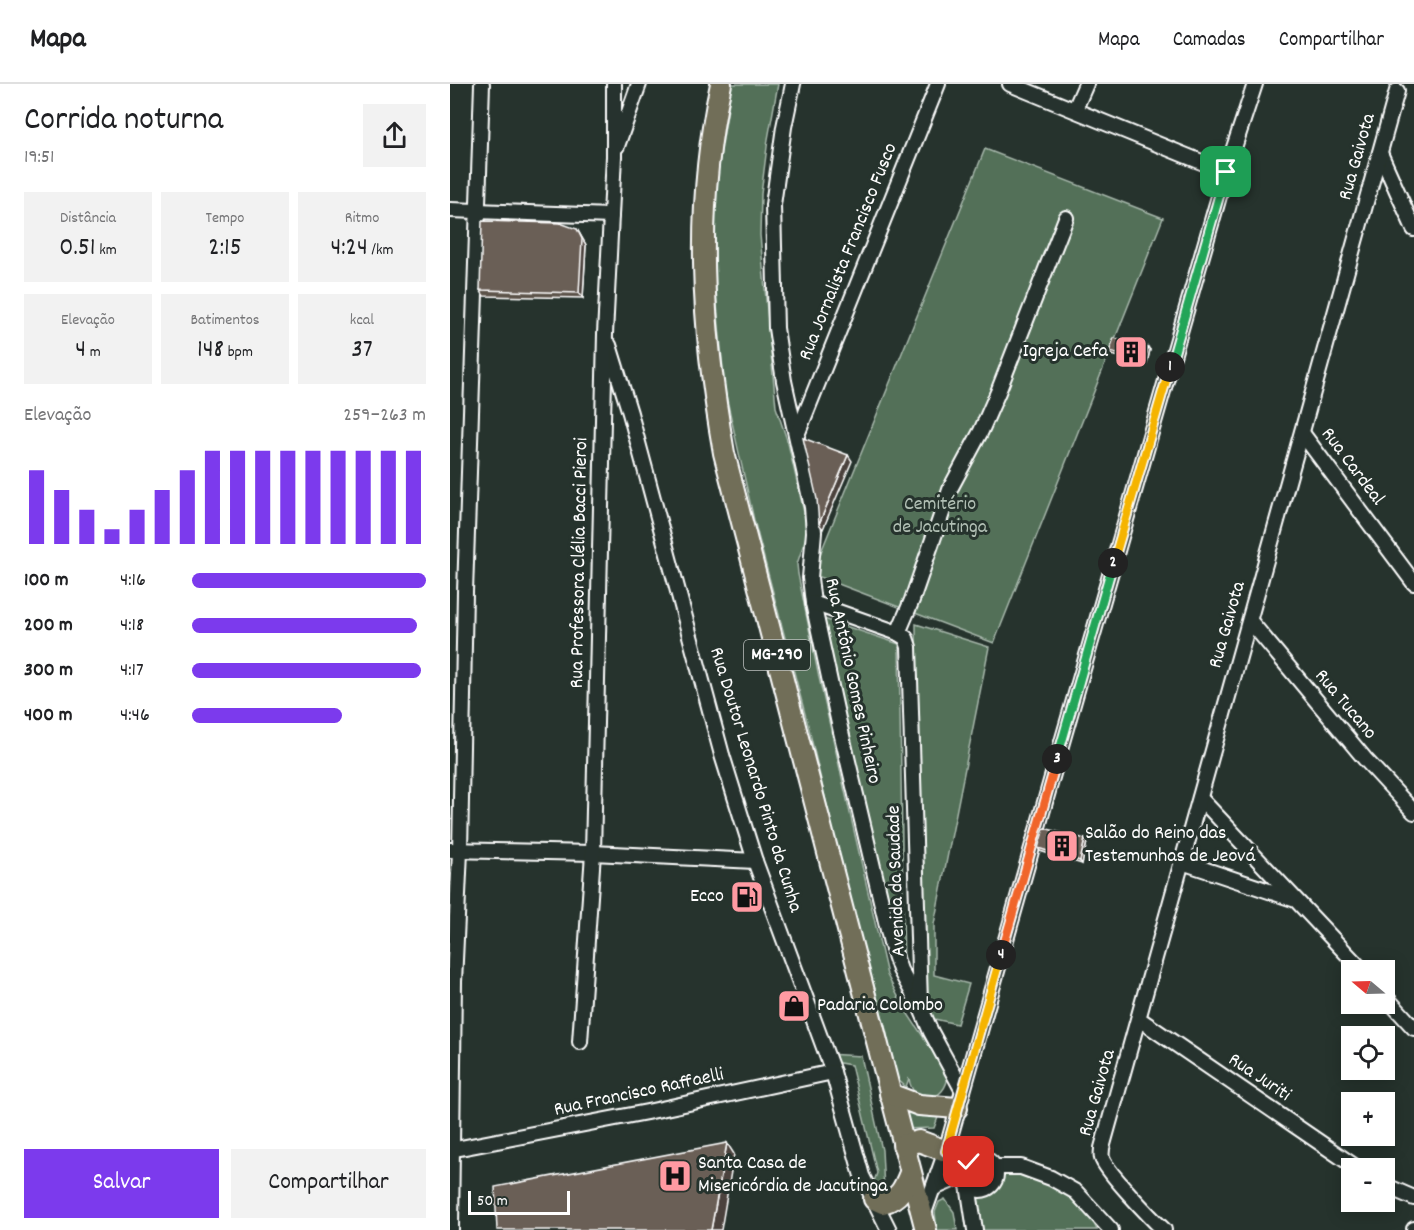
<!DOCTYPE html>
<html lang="pt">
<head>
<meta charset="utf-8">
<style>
  :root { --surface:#fff; --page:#f2f2f2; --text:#202124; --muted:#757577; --line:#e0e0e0; --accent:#7c3aed }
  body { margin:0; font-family:Dekko,sans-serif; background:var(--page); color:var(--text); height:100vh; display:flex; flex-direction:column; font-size:22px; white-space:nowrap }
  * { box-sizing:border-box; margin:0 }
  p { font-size:20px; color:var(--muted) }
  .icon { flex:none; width:33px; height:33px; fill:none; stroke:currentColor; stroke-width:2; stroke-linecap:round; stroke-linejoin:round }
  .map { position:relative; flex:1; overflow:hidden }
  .drawer { display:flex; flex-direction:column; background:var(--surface); width:450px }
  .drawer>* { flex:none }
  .needle { width:39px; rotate:289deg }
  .buttons { position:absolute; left:891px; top:876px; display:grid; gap:12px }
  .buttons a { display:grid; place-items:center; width:54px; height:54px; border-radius:0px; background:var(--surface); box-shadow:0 3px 15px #0003; font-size:30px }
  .scale { position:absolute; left:18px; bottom:15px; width:102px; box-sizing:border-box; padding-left:6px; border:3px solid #fff; border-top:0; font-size:16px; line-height:21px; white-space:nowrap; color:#fff; -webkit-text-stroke:4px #26332d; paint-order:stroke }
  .pin { position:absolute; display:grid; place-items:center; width:51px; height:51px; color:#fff; margin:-26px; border-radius:12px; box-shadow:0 3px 9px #0006 }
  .km { position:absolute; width:30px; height:30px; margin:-15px; border-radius:50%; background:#222; color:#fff; font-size:16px; line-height:30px; text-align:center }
  .round { display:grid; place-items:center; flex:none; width:63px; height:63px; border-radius:0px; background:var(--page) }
  .overview { display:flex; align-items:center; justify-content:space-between; height:102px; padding:0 24px }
  h1 { font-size:33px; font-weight:600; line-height:45px }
  .metrics { display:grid; grid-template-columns:repeat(3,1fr); gap:9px; height:102px; padding:6px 24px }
  .metrics div { display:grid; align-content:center; border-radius:0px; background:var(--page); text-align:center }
  .metrics b { font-size:26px; font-weight:600 }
  .metrics small { font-size:16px; font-weight:400 }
  .metrics p { font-size:16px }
  .chart { height:168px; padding:12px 24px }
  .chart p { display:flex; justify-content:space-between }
  .chart svg { width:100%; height:108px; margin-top:6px; stroke:var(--accent); stroke-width:6 }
  .cta { display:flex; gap:12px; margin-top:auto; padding:12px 24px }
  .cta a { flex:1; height:69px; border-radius:0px; background:var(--accent); color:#fff; font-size:24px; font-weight:600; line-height:69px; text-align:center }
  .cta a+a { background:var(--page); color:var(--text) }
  ul { padding:0 24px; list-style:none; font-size:20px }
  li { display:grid; grid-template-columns:96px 72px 1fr; align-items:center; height:45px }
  li i { height:15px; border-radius:8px; background:var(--accent) }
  header { display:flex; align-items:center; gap:36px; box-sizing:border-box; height:84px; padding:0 30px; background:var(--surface); border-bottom:2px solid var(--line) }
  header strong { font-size:28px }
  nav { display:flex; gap:33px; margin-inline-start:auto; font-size:21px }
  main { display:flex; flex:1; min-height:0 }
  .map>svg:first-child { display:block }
</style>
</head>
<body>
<header>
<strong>Mapa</strong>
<nav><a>Mapa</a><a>Camadas</a><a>Compartilhar</a></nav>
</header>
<main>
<section class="drawer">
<div class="overview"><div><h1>Corrida noturna</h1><p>19:51</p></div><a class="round"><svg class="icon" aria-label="share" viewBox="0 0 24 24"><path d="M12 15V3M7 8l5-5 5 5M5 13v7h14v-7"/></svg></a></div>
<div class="metrics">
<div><p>Distância</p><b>0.51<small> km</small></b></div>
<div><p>Tempo</p><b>2:15</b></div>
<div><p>Ritmo</p><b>4:24<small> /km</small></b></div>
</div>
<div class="metrics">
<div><p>Elevação</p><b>4<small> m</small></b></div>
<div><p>Batimentos</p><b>148<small> bpm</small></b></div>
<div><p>kcal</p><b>37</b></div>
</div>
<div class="chart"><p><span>Elevação</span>259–263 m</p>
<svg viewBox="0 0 160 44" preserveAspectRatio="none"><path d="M5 44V14M15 44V22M25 44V30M35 44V38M45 44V30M55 44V22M65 44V14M75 44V6M85 44V6M95 44V6M105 44V6M115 44V6M125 44V6M135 44V6M145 44V6M155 44V6"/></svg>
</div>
<ul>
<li><b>100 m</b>4:16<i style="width:100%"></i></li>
<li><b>200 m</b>4:18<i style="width:96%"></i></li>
<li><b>300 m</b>4:17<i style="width:98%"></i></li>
<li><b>400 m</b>4:46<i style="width:64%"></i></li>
</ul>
<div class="cta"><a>Salvar</a><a>Compartilhar</a></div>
</section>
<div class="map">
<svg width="964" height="1146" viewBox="0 0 964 1146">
  <rect width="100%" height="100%" fill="#26332d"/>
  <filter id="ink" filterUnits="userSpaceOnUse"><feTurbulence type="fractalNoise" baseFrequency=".0167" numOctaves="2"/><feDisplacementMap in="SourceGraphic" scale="12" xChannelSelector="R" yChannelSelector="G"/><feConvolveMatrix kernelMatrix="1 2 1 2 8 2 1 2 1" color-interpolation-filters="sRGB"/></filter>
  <g filter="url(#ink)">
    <g fill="#527058" stroke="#a8b8ac" stroke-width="1.5">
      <path d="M282 0H328L318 55 311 110 310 151 326 323 338 359 356 437V453L347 480 348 490 368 589 437 891 454 924 498 990C497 1019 462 1023 459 994L456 1003 446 994 436 946 392 785 359 645 304 436 275 307 262 166 266 98Z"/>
      <polygon points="535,65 713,134 544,559 362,490"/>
      <polygon points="368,533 449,560 454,892"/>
      <polygon points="466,540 539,563 484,840 484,891 519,900 507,940 471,932"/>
      <polygon points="376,970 411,972 432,1066 434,1106 429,1109 420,1109 427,1089 401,981 378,977"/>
      <polygon points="454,1026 459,1028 490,1028 484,1044 454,1045"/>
      <path d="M566 1087C595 1095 636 1116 647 1146H526C526 1138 521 1125 523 1116 527 1099 551 1089 566 1087Z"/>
      <polygon points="495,1115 504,1128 507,1146 487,1146 485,1128 489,1118"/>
    </g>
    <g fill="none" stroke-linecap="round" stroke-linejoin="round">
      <defs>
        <g id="minor">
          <polyline points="343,0 334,43 323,121 326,244 334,297 362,423 364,448 360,494 363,519 388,635 441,859 450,886 470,922 481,948 513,1007"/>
          <polyline points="560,0 776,88"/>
          <polyline points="625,25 636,0"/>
          <polyline points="167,62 189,0"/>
          <polyline points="930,69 964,145"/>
          <polyline points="0,126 161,132"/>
          <polyline points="159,261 180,329 272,671 305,777 383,988 412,1092 439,1146"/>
          <polyline points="852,349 964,499"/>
          <polyline points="347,351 488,0"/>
          <polyline points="363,519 448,549 456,554 459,563 470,919"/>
          <polyline points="800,537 915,675 964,728"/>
          <polyline points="448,549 462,516 501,403 531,347 548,308 616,134"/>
          <polyline points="750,714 912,886"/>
          <polyline points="0,766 143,769 305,777"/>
          <polyline points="732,778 843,815"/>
          <polyline points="934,911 964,944"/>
          <polyline points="689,935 907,1084"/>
          <polyline points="130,958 143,769 155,250 164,72 164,0"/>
          <polyline points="0,1066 197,1028 383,988"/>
          <circle cx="530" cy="1090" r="16"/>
          <polyline points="544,1083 571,1083 601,1094 626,1108 661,1146"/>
          <polyline points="518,1101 525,1146"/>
          <polyline points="934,1101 964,1114"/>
          <polyline points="484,1104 514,1091"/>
          <polyline points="473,1132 496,1067 612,658 776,88 805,0"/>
          <polyline points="1,1146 4,898 10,767 15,508 32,0"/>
          <path d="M714 1146C702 1135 655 1086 652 1074 651 1070 652 1067 652 1064L947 7"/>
          <polyline points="964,1146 964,1145"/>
        </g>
        <g id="highway">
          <path d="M271 0C244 124 252 246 274 369L476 1146"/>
          <polyline points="440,1010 469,1021 507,1024"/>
          <polyline points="453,1061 469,1057 496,1067"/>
          <path d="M424 1115 433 1119C450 1114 454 1104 460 1089"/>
        </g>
      </defs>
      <use href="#minor" stroke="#fff" stroke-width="18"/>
      <use href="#highway" stroke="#fff" stroke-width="24"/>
      <use href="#minor" stroke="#26332d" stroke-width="14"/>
      <use href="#highway" stroke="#716e59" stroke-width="20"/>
    </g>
    <g fill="#5c524a" stroke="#fff" stroke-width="1.5">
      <polygon points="127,145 136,161 133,214 34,212 30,206"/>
      <polygon points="700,266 697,279 661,271 659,268"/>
      <polygon points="637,758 632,780 590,767 588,764"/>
    </g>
    <g fill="#4b423c" stroke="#fff" stroke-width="1.5">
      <polygon points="127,145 136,161 133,214 129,209"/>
      <polygon points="698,263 700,266 697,279 695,276"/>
      <polygon points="398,371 402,377 373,445 369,440"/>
      <polygon points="635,755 637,758 632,780 630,777"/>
      <polygon points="277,1059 284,1070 271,1146 261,1146"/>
    </g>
    <g fill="#6b5f56" stroke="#fff" stroke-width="1.5">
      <polygon points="32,137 110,139 127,145 132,155 129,209 30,206"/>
      <polygon points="664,254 698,263 695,276 659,268"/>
      <polygon points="353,354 398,371 369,440 367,415"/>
      <polygon points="594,744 635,755 630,777 588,764"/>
      <polygon points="277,1059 261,1146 47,1146 45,1103"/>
    </g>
  </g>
  <g fill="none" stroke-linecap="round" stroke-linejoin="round" filter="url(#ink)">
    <defs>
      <polyline id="split-1" points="720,283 776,88"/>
      <polyline id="split-2" points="663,479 720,283"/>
      <polyline id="split-3" points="607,675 663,479"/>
      <polyline id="split-4" points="551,871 607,675"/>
      <polyline id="split-5" points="519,1078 496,1067 551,871"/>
    </defs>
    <use href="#split-1" stroke="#fff" stroke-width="12"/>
    <use href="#split-2" stroke="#fff" stroke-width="12"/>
    <use href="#split-3" stroke="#fff" stroke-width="12"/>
    <use href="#split-4" stroke="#fff" stroke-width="12"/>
    <use href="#split-5" stroke="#fff" stroke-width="12"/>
    <use href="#split-1" stroke="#22a559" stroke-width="8"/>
    <use href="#split-2" stroke="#f5b400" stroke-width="8"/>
    <use href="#split-3" stroke="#22a559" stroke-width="8"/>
    <use href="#split-4" stroke="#f0652b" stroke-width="8"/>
    <use href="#split-5" stroke="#f5b400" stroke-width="8"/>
  </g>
  <defs>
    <symbol id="building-square" viewBox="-11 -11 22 22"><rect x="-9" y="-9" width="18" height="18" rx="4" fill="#ff9aa2" stroke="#26332d"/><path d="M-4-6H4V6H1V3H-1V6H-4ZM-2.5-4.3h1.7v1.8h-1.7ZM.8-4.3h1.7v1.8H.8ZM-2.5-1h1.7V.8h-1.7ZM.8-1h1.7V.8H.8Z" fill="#111"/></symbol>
    <symbol id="fuel-square" viewBox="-11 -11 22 22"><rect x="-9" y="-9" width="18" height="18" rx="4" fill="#ff9aa2" stroke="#26332d"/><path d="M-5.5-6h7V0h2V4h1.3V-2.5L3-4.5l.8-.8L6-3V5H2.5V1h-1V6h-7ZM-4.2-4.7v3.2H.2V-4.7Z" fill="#111"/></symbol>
    <symbol id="shop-square" viewBox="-11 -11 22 22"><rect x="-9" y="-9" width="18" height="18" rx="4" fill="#ff9aa2" stroke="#26332d"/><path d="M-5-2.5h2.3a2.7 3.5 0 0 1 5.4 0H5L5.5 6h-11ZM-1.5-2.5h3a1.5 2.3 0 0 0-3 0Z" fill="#111"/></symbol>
    <symbol id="hospital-square" viewBox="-11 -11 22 22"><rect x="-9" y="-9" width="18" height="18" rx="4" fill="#ff9aa2" stroke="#26332d"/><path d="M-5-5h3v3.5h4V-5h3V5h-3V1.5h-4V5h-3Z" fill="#111"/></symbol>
  </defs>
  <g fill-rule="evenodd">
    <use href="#building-square" x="662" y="249" width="38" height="38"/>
    <use href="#building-square" x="593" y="743" width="38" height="38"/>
    <use href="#fuel-square" x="278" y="794" width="38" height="38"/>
    <use href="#shop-square" x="325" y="903" width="38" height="38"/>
    <use href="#hospital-square" x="206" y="1073" width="38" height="38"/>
  </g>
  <g text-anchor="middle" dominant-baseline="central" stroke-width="6" stroke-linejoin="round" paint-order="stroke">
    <rect fill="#26332d" stroke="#bec2c0" stroke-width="1.5" x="294" y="556" width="66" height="30" rx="4.5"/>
    <g font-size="18" font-weight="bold" fill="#fff">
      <text x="327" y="571">MG-290</text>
    </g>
    <g font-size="20" fill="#fff" stroke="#26332d">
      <text transform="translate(908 73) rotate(-74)">Rua Gaivota</text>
      <text transform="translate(399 168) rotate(-68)">Rua Jornalista Francisco Fusco</text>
      <text transform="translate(902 383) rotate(53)">Rua Cardeal</text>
      <text transform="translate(130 479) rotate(-89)">Rua Professora Clélia Bacci Pieroi</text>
      <text transform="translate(778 541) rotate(-74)">Rua Gaivota</text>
      <text transform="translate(402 597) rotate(78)">Rua Antônio Gomes Pinheiro</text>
      <text transform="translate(895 621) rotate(50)">Rua Tucano</text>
      <text transform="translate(305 696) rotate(73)">Rua Doutor Leonardo Pinto da Cunha</text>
      <text transform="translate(447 797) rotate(-92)">Avenida da Saudade</text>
      <text transform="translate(809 994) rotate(34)">Rua Juriti</text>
      <text transform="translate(189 1009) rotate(-12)">Rua Francisco Raffaelli</text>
      <text transform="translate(648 1009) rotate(-74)">Rua Gaivota</text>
    </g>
    <g font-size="20" fill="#fff" stroke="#26332d" text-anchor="start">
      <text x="658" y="268" text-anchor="end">Igreja Cefa</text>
      <text x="635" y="750">Salão do Reino das<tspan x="635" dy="23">Testemunhas de Jeová</tspan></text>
      <text x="274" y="813" text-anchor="end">Ecco</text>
      <text x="367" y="922">Padaria Colombo</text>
      <text x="248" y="1080">Santa Casa de<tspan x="248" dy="23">Misericórdia de Jacutinga</tspan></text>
    </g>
    <g font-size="20" fill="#b1bfb4" stroke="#26332d">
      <text x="490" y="421">Cemitério<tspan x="490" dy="23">de Jacutinga</tspan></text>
    </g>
  </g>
</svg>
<div class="buttons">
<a><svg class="needle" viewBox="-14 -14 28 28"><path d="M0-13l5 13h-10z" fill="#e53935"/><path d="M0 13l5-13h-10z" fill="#757577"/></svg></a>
<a><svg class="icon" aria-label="locate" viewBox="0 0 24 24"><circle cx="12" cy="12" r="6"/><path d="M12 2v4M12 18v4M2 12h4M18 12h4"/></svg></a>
<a>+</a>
<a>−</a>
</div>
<div class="scale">50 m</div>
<div class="pin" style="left:776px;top:88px;background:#1e9e55"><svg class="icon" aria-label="arrive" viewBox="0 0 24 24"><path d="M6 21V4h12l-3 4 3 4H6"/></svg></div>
<div class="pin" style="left:519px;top:1078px;background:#d93025"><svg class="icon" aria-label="check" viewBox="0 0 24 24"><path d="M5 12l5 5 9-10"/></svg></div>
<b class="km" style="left:720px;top:283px">1</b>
<b class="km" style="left:663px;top:479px">2</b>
<b class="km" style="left:607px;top:675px">3</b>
<b class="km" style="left:551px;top:871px">4</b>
</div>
</main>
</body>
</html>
